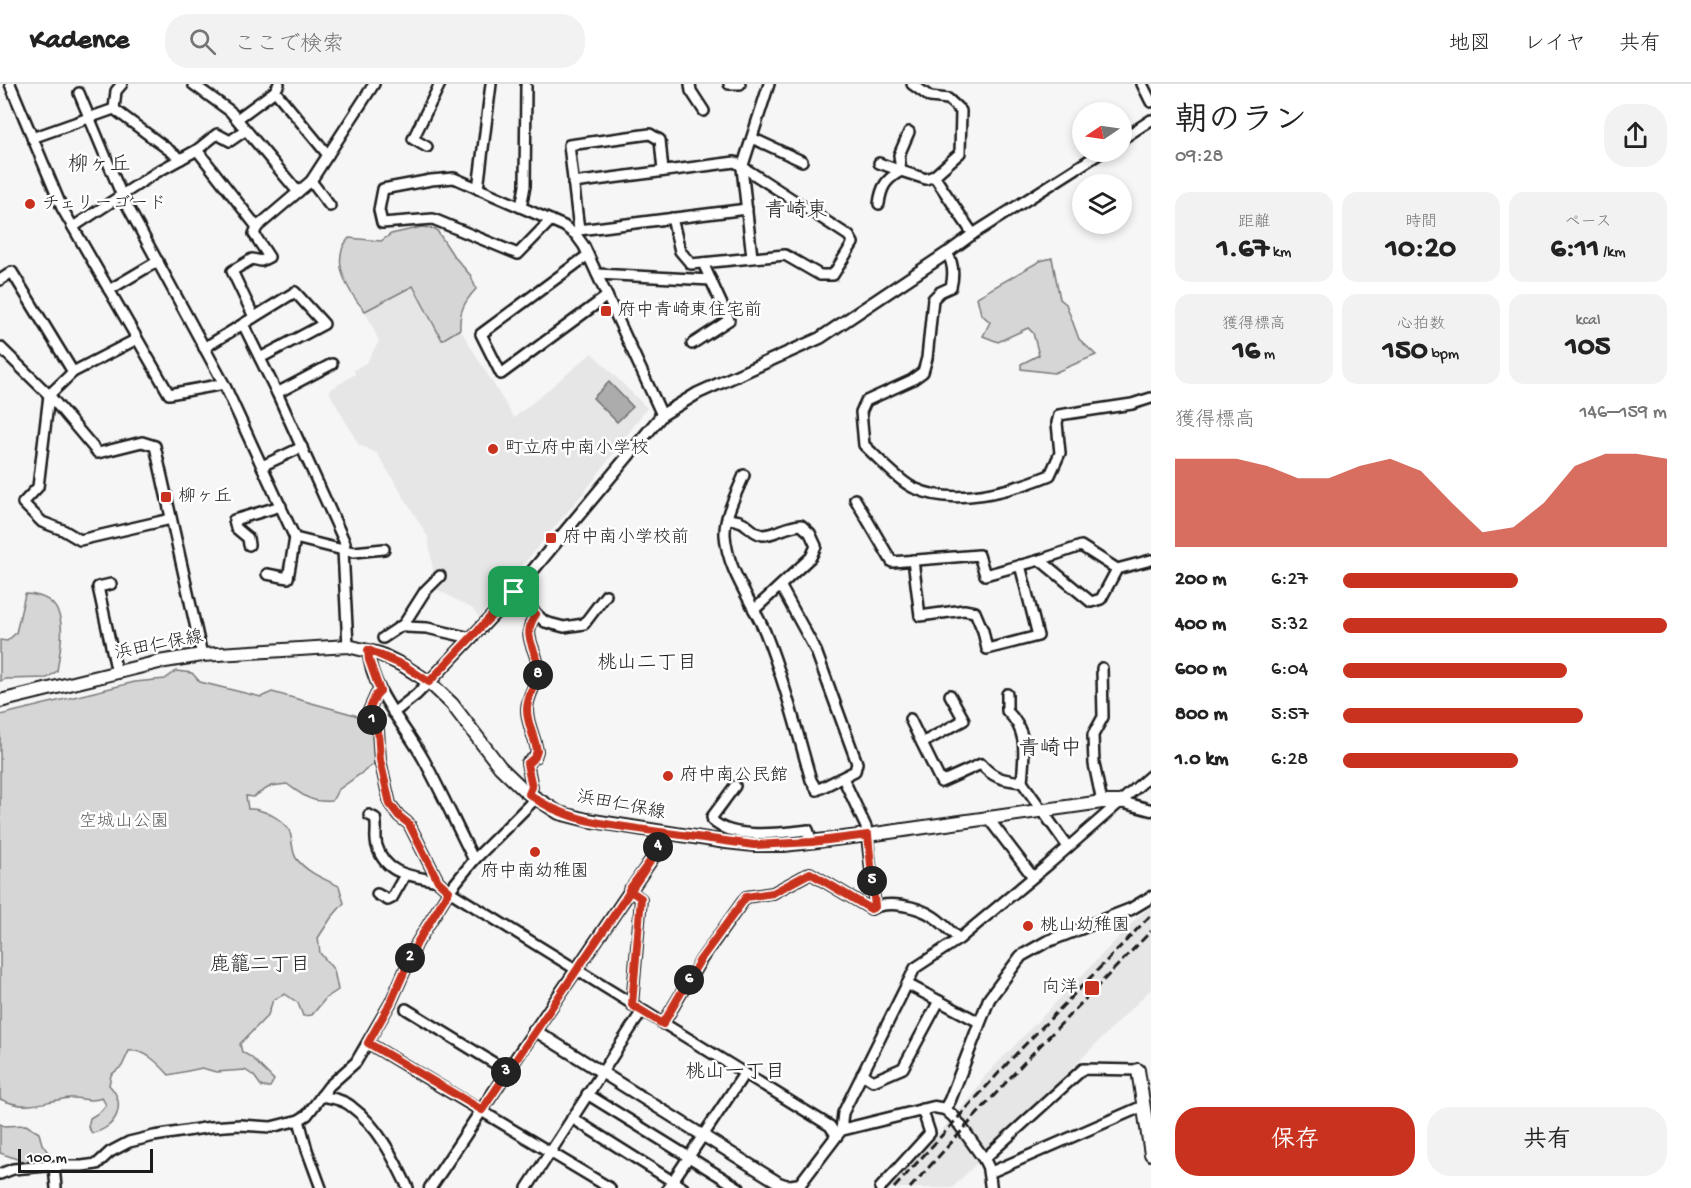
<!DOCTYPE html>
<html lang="ja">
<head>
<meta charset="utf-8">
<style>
  :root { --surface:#fff; --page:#f2f2f2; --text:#222; --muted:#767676; --line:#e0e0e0; --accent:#c8321e }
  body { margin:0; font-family:"Gochi Hand","Klee One",sans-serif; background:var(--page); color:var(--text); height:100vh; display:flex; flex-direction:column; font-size:22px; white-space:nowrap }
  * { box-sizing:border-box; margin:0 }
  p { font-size:20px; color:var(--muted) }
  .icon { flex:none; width:33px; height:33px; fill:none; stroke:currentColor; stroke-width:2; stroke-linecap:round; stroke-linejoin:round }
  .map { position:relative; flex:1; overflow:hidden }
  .drawer { display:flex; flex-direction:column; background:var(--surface); width:540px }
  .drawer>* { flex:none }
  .needle { width:39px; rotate:257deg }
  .buttons { position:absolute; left:1072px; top:18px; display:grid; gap:12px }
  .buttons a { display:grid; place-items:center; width:60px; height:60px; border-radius:50%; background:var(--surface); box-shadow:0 3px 9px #0003; font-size:30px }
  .scale { position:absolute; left:18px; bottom:15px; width:135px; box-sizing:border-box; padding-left:6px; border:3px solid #1c1c1c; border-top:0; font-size:16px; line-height:21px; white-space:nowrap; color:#1c1c1c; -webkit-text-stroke:4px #fff; paint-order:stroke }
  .pin { position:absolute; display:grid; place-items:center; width:51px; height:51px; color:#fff; margin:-26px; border-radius:12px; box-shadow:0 3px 9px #0006 }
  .km { position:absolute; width:30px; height:30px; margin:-15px; border-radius:50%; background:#222; color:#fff; font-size:16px; line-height:30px; text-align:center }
  .round { display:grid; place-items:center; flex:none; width:63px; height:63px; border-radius:24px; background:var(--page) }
  .head { display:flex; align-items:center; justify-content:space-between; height:102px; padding:0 24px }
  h1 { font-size:33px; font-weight:700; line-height:45px }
  .figures { display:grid; grid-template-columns:repeat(3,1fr); gap:9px; height:102px; padding:6px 24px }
  .figures div { display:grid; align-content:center; border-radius:15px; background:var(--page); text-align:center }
  .figures b { font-size:30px; font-weight:700 }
  .figures small { font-size:16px; font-weight:400 }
  .figures p { font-size:16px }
  .chart { height:168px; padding:12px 24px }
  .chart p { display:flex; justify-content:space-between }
  .chart svg { width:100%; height:108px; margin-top:6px; fill:var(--accent); opacity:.7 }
  .button { display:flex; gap:12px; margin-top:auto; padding:12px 24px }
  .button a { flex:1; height:69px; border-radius:24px; background:var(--accent); color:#fff; font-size:24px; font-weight:700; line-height:69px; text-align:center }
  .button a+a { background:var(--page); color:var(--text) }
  ul { padding:0 24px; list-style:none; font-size:20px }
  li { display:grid; grid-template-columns:96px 72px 1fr; align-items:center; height:45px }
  li i { height:15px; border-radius:8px; background:var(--accent) }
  header { display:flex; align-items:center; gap:36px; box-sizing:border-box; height:84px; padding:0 30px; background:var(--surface); border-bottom:2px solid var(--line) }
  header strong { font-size:28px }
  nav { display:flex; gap:33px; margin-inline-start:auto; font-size:21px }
  .search { width:420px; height:54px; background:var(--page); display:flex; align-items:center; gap:15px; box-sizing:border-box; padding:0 21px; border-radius:24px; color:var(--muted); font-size:22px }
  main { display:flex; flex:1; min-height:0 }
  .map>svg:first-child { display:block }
</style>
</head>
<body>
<header>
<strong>Kadence</strong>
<div class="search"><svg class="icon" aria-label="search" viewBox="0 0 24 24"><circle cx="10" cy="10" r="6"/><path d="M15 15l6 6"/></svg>ここで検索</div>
<nav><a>地図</a><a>レイヤ</a><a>共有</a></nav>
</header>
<main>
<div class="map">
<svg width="1151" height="1104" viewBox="0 0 1151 1104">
  <rect width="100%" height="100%" fill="#f6f6f6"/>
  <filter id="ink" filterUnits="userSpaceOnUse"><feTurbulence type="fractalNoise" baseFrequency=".0167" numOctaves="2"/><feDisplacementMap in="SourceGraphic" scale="12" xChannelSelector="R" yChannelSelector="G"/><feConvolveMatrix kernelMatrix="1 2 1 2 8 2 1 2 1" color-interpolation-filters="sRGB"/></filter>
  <g filter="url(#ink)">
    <g fill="#e6e6e6">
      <polygon points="412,202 442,255 460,245 514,334 592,269 647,324 590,401 479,533 473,525 436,505 428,453 377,369 359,361 330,310 330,306 355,290 354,286 367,278 379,257 365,227"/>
      <polygon points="1151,822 1151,905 952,1104 889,1104 972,1013 985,992 1140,831"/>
    </g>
    <g fill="#d6d6d6" stroke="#797979" stroke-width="1.5">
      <path d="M422 143 436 145 453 171 471 192 476 205C464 218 459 228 460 245L442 256 413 202 365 227C348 208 329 176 349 154L381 157 391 150Z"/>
      <polygon points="1052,174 1060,215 1066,220 1079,255 1096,271 1054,289 1021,285 1021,280 1039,271 1033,249 1028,244 998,258 983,252 990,238 981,230 977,213 1040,177"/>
      <path d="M25 510C72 511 62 554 57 587L47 594 6 595 0 597V556L7 557 16 549Z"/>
      <path d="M176 587 192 589 200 598 261 613 272 608 355 631 369 641 376 656 374 680 338 706 332 717C311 719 304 712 287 700L271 702 253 713 246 712 248 725C262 724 281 734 289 746 293 754 291 766 296 774 306 788 324 795 339 802L344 819 331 834 318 854 320 869 334 886 338 906 326 914 312 931 303 932 298 919 285 910 273 916 268 931 240 960 242 968 251 973 274 996 270 1003H262L254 992 245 986 216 988 202 984 169 991C158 979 145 965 129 967L122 982 111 991 109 1001C128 1020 116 1045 92 1049L88 1043 90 1034 100 1028 106 1021 102 1014C88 1019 82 1013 70 1014 42 1017 28 1028 0 1015V631L135 598 165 595Z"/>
      <polygon points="0,1040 4,1042 26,1041 39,1049 42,1060 50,1071 47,1078 28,1079 0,1069"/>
    </g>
    <polygon fill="#acacac" stroke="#727272" stroke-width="1.5" points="609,298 633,323 617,338 593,314"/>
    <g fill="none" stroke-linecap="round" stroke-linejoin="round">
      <defs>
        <g id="minor">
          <polyline points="10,0 62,124 169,310 224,300"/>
          <polyline points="193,0 230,27 298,108"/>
          <polyline points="279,0 275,7 328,71"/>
          <polyline points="690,0 691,7 704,27"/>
          <polyline points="729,0 740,0"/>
          <polyline points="912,0 930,13 948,15 961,27 960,69 934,92 973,150"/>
          <polyline points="1142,0 1151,18"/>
          <polyline points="79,9 122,112 224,300 295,454 343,466 348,562"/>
          <polyline points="114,25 181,75"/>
          <polyline points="237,35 275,7"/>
          <polyline points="32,54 114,25 116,7 122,0"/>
          <polyline points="752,54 802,77"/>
          <polyline points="1122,55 1151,36"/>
          <polyline points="427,63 413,55 440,0"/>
          <polyline points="197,66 257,143 311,97 374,0"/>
          <path d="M1102 68 973 150 947 169C954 180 954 191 951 203L940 208 933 215 927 274 923 288 912 296 866 317 861 328 864 361C877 373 900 398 914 404 954 423 1011 407 1050 391L1060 369 1057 339 1059 331 1132 320 1151 314"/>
          <polyline points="879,79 901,87 899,71 909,48"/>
          <polyline points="311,97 330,122"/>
          <polyline points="573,99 735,78 849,152 853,159 833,191 820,191 785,171 691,180 680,167 672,134"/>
          <polyline points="478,105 491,0"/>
          <path d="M879 120C881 103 886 95 901 87L926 95 934 92"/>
          <polyline points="521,123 525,102 526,2"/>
          <polyline points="551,136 518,170 433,135 382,139 379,126 383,105 431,96 454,94 564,142 576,151 584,162 662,331"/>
          <polyline points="73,143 157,88 197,66 217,50 230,57 246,46"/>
          <polyline points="579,146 569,61 650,50 660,56 663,87"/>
          <polyline points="576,150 579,146 747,125"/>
          <polyline points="588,171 481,250 501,290 607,212"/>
          <polyline points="752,173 742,84 769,0"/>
          <polyline points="597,190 711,196"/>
          <polyline points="0,196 12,188 73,288"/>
          <polyline points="109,206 158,177"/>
          <polyline points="254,233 232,187 252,175 261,177 269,173 254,150 257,143"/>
          <polyline points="243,240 277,309 345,459 343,466 354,468 384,465"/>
          <polyline points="137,255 73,288 49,311 38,403 23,419 42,438 63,446 80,456 171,435"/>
          <polyline points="692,260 729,236 703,179"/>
          <polyline points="0,263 49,311 98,369 142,358 155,362 202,571"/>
          <polyline points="204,264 295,208 324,240 260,274"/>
          <polyline points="277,309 332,280"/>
          <polyline points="262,382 302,363"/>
          <path d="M744 391C737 409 724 431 725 451 727 486 752 517 765 548 784 596 797 647 811 696L817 706 855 687 857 679 816 567 781 503"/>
          <polyline points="855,415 892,478 979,471 985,491 1040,476 1081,462 1117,485 1151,476"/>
          <path d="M728 435C735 436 741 436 746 441 752 445 755 450 763 451 774 451 786 442 801 441L810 449 816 462 811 473 754 526"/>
          <polyline points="249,461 248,454 236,444 234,436 281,422"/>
          <polyline points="913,476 920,532 964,526 975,528 983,547 987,565 1038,552 1020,481"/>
          <polyline points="1040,476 1091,518 1101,515 1117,485"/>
          <polyline points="267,490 288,494 295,454"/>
          <polyline points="440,492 425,507 404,540 406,543 427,544 471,554"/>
          <polyline points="111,500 98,503 117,589"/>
          <polyline points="514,509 545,538 564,543 584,540 606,511"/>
          <polyline points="383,554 404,540"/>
          <path d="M368 566C372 609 404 639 424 676 442 709 457 743 474 776"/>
          <polyline points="1102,584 1103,633 1093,651 1094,680 1102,718"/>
          <polyline points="380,607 376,611 367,631 373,637 378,646 380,676 390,720 399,732 409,740 438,797 449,807 830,1042 836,1051"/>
          <polyline points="393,629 416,611 429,598"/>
          <path d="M910 635 941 698 981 680C993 694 1003 696 1022 698 1024 671 1029 648 1007 627V610"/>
          <polyline points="922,659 964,636 950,611"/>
          <polyline points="843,694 866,743 875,823"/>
          <polyline points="1022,698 1068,763"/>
          <path d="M735 702 712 733 713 737C733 756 783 749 808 746L812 758"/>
          <path d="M529 710 532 703 527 679 535 673 537 667C535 653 527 640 527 626 527 608 541 597 538 582 535 561 521 552 536 530"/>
          <path d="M369 731 375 734C378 743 374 753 377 762 386 792 413 792 438 797"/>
          <polyline points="988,734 1033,793"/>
          <polyline points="629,806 641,815 632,921"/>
          <polyline points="377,810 388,816 392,814 405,791"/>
          <polyline points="907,900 979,938"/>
          <polyline points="406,925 507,987"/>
          <path d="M663 940 701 876 746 813 773 809 810 789 871 825C888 816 918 822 934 833 943 839 951 848 959 855"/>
          <polyline points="368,959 610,1104"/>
          <polyline points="862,990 873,997 903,984 939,917"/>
          <polyline points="587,1010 739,1104"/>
          <path d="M321 1012C332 1014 344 1016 352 1023 379 1043 394 1075 408 1104"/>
          <polyline points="572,1034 683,1104"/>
          <polyline points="299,1036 307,1066 321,1104"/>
          <polyline points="841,1046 843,1029 915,884 959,855 1049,780 1151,691"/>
          <polyline points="984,1075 1083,985 1138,986"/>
          <polyline points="54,1082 56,1104"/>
          <polyline points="989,1089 1143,1022"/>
          <polyline points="0,1090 13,1085 46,1082 82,1082 97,1080 110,1068 129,1058 154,1052 211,1043 240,1041 271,1043 299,1036 307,1031 329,1002 356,978 391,918 417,859 449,807 474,776 535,715"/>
          <polyline points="527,1104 642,927"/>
          <polyline points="668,1104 744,990"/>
          <polyline points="880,1104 930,1049 922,1025"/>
        </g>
        <g id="tertiary">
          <polyline points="429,598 514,509 662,331 698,309 820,254 947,169"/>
          <polyline points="1121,718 1151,726"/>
          <polyline points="534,946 779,1099 788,1102 800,1100 841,1046 934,1023 945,1025 954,1033 984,1075 988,1083 991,1104"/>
          <polyline points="945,1025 950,1016 989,915 1021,872 1046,858 1131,825 1151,813"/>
          <polyline points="430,1104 521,967 656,769 660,749"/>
        </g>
        <g id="secondary">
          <polyline points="0,617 159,578 202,571 348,562 380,570 404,582 429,598 452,620 500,683 525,707 559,729 587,736 726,758 754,761 784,761 868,751 1102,718 1121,718"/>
          <polyline points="1138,986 1151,1070"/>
        </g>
      </defs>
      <use href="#minor" stroke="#1c1c1c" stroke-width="14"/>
      <use href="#tertiary" stroke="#1c1c1c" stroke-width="15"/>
      <use href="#secondary" stroke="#1c1c1c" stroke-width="16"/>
      <use href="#minor" stroke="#fff" stroke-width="9"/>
      <use href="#tertiary" stroke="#fff" stroke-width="10"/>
      <use href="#secondary" stroke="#fff" stroke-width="12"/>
      <g stroke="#1c1c1c" stroke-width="3" stroke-dasharray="9 4.5" stroke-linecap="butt">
        <polyline points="894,1104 1016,970 1151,831"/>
        <polyline points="910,1104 1029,973 1151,847"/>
      </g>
    </g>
  </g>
  <g fill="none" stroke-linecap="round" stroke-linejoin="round" filter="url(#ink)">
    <defs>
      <path id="route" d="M514 508 429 598 405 582 368 566 369 576 380 607 376 611 367 631 373 637 378 646 380 676 390 720 399 732 409 740 438 797 449 807 417 859 391 918 368 959 482 1026 656 769 660 748 754 761 812 758 868 751 875 823 871 825 810 789 773 809 746 813 700 876 663 940 632 921 641 814 629 806 656 769 660 748C615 741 566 739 529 710L532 703 527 680 535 673 537 667C535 653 527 640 527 626 527 608 540 597 538 582 535 561 521 552 536 530L514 508"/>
    </defs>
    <use href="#route" stroke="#fff" stroke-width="12"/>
    <use href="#route" stroke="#c8321e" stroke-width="8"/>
  </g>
  <g fill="#c8321e" stroke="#fff" stroke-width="2">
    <circle cx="30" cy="120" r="6"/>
    <rect x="600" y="221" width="12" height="12" rx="3"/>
    <circle cx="493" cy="365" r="6"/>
    <rect x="160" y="407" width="12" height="12" rx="3"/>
    <rect x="545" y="448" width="12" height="12" rx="3"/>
    <circle cx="668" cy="692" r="6"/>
    <circle cx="535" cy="768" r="6"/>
    <circle cx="1028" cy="842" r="6"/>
    <rect x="1084" y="896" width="16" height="16" rx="3"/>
  </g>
  <g text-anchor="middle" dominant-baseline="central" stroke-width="5" stroke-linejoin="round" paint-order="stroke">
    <g font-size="18" fill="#1c1c1c" stroke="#fff" text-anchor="start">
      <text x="42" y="120">チェリーゴード</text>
      <text x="618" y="227">府中青崎東住宅前</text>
      <text x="505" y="365">町立府中南小学校</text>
      <text x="178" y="413">柳ヶ丘</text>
      <text x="563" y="454">府中南小学校前</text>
      <text x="680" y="692">府中南公民館</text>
      <text x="535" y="788" text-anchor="middle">府中南幼稚園</text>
      <text x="1040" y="842">桃山幼稚園</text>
      <text x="1078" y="904" text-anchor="end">向洋</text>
    </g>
    <g font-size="18" fill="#1c1c1c" stroke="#fff">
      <text transform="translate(159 562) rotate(-11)">浜田仁保線</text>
      <text transform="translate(621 722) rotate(11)">浜田仁保線</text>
    </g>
    <g font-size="18" fill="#5d5d5d" stroke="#fff">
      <text x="124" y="738">空城山公園</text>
    </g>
    <g font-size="20" fill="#1c1c1c" stroke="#fff">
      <text x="647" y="580">桃山二丁目</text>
      <text x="260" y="882">鹿籠二丁目</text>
      <text x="735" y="989">桃山一丁目</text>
    </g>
    <g font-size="21" fill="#1c1c1c" stroke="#fff">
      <text x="99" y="82">柳ヶ丘</text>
      <text x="796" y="128">青崎東</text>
      <text x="1050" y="666">青崎中</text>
    </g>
  </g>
</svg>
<div class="buttons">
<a><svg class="needle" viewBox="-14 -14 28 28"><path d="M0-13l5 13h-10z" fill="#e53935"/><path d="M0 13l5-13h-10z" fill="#767676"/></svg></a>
<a><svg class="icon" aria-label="layers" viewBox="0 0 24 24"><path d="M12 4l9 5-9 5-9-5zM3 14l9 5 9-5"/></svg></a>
</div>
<div class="scale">100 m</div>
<div class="pin" style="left:514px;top:508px;background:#1e9e55"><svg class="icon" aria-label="arrive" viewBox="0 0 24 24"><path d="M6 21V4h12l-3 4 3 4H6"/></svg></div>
<b class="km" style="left:372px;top:636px">1</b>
<b class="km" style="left:410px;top:874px">2</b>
<b class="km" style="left:506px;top:988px">3</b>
<b class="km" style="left:658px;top:763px">4</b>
<b class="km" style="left:872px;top:797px">5</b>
<b class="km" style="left:689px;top:896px">6</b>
<b class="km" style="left:538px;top:591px">8</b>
</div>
<section class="drawer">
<div class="head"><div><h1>朝のラン</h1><p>09:28</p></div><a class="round"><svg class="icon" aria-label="share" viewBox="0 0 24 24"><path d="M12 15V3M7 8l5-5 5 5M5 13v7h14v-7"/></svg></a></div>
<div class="figures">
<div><p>距離</p><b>1.67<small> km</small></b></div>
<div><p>時間</p><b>10:20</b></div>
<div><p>ペース</p><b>6:11<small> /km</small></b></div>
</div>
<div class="figures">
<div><p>獲得標高</p><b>16<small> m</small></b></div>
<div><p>心拍数</p><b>150<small> bpm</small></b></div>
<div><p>kcal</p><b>105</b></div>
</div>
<div class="chart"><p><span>獲得標高</span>146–159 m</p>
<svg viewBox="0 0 160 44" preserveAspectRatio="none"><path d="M0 44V8L10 8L20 8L30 11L40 16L50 16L60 11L70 8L80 13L90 26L100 38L110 36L120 26L130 11L140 6L150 6L160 8V44z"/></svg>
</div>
<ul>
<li><b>200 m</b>6:27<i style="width:54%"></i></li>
<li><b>400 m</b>5:32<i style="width:100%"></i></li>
<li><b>600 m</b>6:04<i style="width:69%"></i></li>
<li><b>800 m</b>5:57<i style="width:74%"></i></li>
<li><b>1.0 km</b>6:28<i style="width:54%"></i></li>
</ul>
<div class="button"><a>保存</a><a>共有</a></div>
</section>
</main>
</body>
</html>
